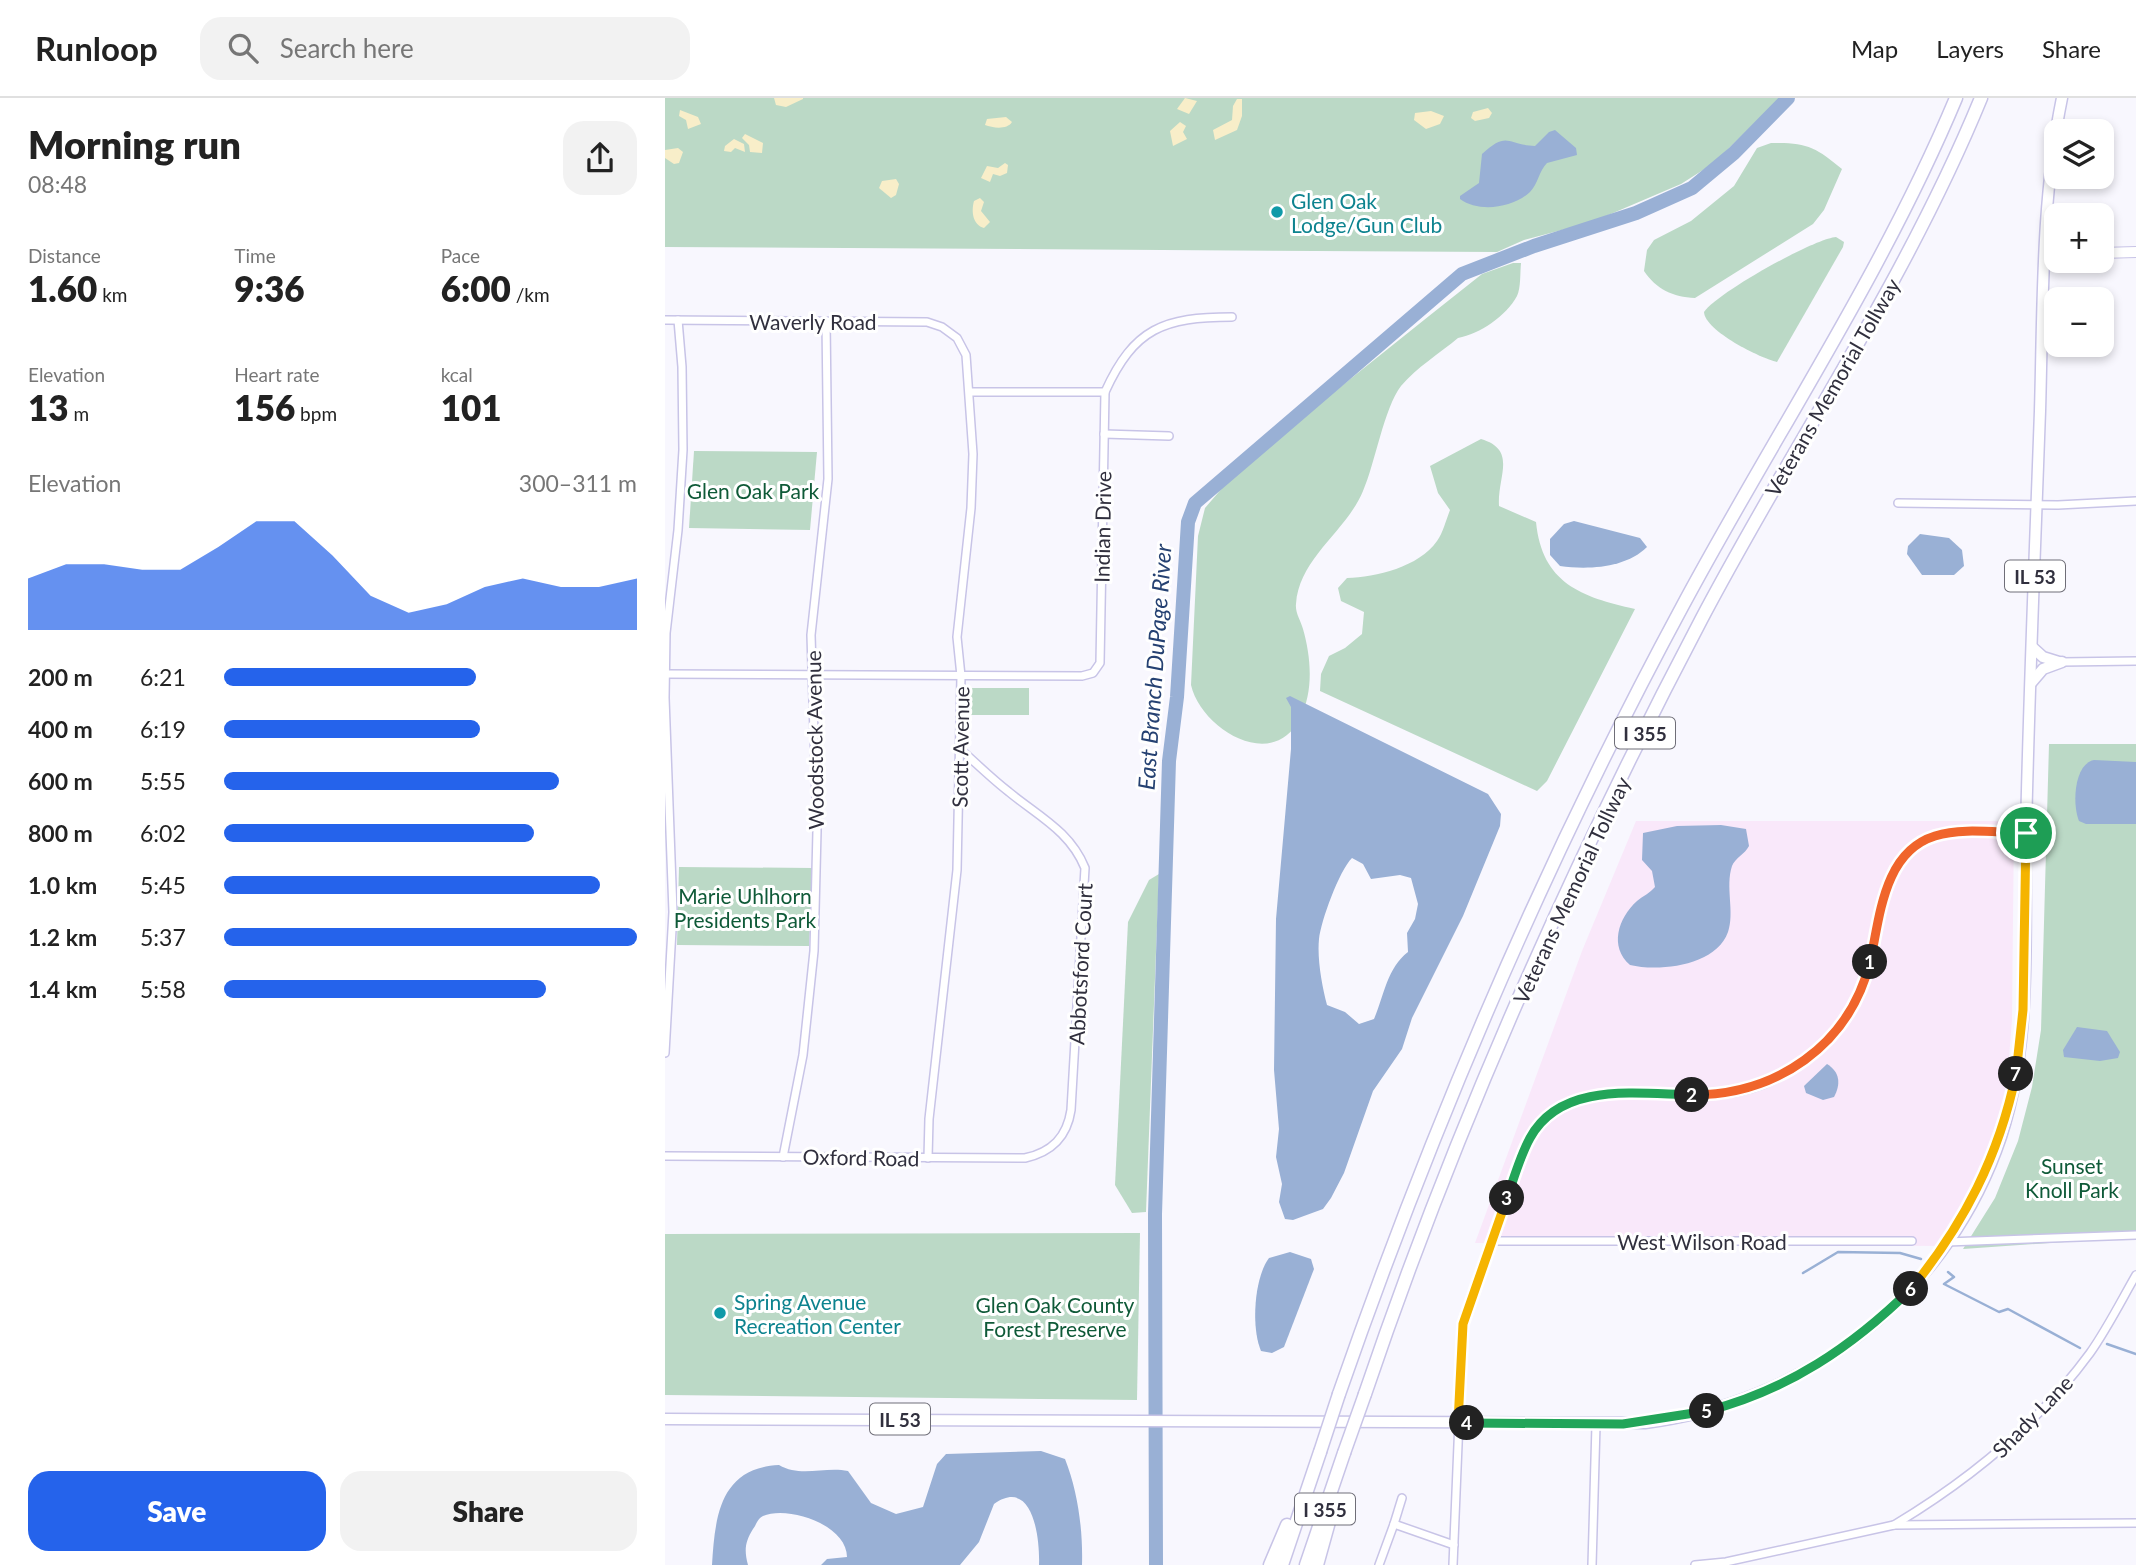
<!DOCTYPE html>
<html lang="en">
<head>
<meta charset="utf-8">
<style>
  :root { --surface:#fff; --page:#f2f2f2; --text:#222; --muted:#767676; --line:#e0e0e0; --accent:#2563eb }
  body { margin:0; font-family:Lato,sans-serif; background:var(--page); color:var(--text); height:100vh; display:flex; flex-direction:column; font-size:26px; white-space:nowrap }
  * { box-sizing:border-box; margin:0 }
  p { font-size:23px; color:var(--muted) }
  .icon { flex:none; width:38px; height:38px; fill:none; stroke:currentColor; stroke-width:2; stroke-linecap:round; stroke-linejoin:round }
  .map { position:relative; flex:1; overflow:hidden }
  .details { display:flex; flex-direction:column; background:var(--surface); width:665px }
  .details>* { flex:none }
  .buttons { position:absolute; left:1379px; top:21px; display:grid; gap:14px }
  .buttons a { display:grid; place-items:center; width:70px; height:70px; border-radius:14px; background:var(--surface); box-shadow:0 4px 10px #0003; font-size:35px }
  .pin { position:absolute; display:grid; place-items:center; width:60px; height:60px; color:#fff; margin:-30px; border:4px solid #fff; border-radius:50%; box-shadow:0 2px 7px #0007 }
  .km { position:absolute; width:35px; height:35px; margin:-18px; border-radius:50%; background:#222; color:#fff; font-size:19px; line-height:35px; text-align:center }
  .round { display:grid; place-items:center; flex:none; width:74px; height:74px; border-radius:21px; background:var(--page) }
  .overview { display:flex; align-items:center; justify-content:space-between; height:119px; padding:0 28px }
  h1 { font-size:38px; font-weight:800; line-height:52px }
  .metrics { display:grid; grid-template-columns:repeat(3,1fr); gap:10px; height:119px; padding:7px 28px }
  .metrics div { display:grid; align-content:center }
  .metrics b { font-size:35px; font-weight:800 }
  .metrics small { font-size:19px; font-weight:400 }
  .metrics p { font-size:19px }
  .chart { height:196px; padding:14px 28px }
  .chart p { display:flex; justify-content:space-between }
  .chart svg { width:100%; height:126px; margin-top:7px; fill:var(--accent); opacity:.7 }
  .action { display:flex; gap:14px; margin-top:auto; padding:14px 28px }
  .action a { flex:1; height:80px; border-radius:21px; background:var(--accent); color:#fff; font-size:28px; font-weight:800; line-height:80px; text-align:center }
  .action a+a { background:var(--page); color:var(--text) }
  ul { padding:0 28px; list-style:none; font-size:23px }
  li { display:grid; grid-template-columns:112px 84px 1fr; align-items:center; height:52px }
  li i { height:18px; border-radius:9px; background:var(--accent) }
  header { display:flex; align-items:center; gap:42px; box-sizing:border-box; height:98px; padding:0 35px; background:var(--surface); border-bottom:2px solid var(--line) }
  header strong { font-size:33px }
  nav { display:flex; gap:38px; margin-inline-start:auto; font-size:24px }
  .search { width:490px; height:63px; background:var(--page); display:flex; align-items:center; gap:18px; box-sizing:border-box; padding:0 24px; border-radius:21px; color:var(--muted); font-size:26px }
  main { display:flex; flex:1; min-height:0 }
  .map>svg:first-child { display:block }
</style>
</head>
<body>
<header>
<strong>Runloop</strong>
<div class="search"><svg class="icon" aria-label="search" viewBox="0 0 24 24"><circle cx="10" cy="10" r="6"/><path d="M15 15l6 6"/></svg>Search here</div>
<nav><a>Map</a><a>Layers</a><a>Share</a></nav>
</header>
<main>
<section class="details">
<div class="overview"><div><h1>Morning run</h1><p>08:48</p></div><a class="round"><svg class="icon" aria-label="share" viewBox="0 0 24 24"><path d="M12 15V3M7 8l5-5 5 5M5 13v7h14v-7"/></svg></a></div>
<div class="metrics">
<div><p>Distance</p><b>1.60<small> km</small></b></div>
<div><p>Time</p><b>9:36</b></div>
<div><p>Pace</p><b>6:00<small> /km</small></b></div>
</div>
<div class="metrics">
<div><p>Elevation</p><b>13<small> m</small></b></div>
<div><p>Heart rate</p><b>156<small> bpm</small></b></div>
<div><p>kcal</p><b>101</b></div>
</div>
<div class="chart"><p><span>Elevation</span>300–311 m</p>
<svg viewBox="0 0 160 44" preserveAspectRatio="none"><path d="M0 44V26L10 21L20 21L30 23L40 23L50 15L60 6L70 6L80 18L90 32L100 38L110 35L120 29L130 26L140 29L150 29L160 26V44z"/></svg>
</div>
<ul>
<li><b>200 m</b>6:21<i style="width:61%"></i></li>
<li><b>400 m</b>6:19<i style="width:62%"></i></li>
<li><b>600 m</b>5:55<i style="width:81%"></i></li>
<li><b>800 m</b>6:02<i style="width:75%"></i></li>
<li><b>1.0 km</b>5:45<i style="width:91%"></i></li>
<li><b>1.2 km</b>5:37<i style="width:100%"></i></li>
<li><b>1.4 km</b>5:58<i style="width:78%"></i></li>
</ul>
<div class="action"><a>Save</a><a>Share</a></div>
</section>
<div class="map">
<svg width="1471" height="1467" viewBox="0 0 1471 1467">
  <rect width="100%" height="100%" fill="#f8f7fe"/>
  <polygon fill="#f9e8fa" points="971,723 1349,723 1347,922 1340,1009 1324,1055 1304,1098 1274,1148 810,1145 917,853"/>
  <g fill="#bbd9c6">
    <polygon points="0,0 1115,0 1049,65 1016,86 927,124 859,142 832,154 0,149"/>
    <path d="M1106 45C1141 44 1151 49 1177 71L1159 112 1148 126 1030 200C1008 199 991 191 979 173L982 152 989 142 1026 123 1069 88 1092 50Z"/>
    <path d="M1171 139 1179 144 1178 149 1112 264C1095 260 1040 233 1039 214 1052 195 1148 141 1171 139Z"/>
    <path d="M848 165H856C855 174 856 190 852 198 841 218 815 236 793 240 775 255 751 270 736 288 719 310 710 366 698 393 681 434 634 460 631 506 630 515 636 523 638 531 646 559 649 593 635 620 608 675 536 631 526 587L533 438 540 410 565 381 599 350 764 218 817 176Z"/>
    <path d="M816 341C853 352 832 379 834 408L871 424C877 485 916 499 970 511L882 683 872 693 655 593 656 576 664 558 680 550 697 536 699 514 676 503 673 490 682 480C711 479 754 469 772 443 778 435 781 422 785 412L773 395 765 368Z"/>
    <polygon points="29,353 152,354 145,432 24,430"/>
    <rect x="305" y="590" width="59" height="27"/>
    <polygon points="1384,646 1471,646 1471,1139 1298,1151 1330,1100 1353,1043 1367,989 1376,932"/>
    <polygon points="14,769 148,770 144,848 12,847"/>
    <polygon points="494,776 481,1114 467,1115 450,1087 463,824 484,782"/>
    <polygon points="475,1135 472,1302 0,1297 0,1136"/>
  </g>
  <g fill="#f8eec9">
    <polygon points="109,0 138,0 138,1 121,9 111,7"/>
    <polygon points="520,0 532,3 524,16 512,11"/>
    <polygon points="572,1 577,1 577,18 572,32 550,42 548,32 567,22 568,8"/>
    <polygon points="823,10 827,15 824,20 810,23 806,20 808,14"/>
    <polygon points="15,12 33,19 36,26 23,31 21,22 14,18"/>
    <polygon points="766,13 779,18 775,26 761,31 749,22 750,15"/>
    <path d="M341 19 347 24C342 32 328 30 320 27L322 21Z"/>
    <polygon points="515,24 521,28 518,34 522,41 508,48 505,33"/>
    <polygon points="80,36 98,45 97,55 85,54 84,47 77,40"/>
    <polygon points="69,41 79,46 80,54 70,50 66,54 59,53 60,48"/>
    <polygon points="13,50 18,54 14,65 9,66 0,60 0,52"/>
    <polygon points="340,65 343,67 342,75 335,78 328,76 325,84 316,80 322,68 333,70"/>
    <polygon points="231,81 234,86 231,97 226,100 214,90 217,83"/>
    <path d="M315 100 319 104 316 113 325 124 319 130C308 127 306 114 309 103Z"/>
  </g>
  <g fill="#99b0d5" fill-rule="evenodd">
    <path d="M890 32 911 50 912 57 882 65C874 73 873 86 865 94 848 110 814 115 795 101V98L814 85 817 56C843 32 842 47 870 48L884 34Z"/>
    <path d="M909 423 975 440 982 449C961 470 923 472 895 468L885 457V441L899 426Z"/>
    <polygon points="1255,436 1284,440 1297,452 1299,468 1289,477 1257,477 1242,456 1243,448"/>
    <path d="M625 598 823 696 836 716 835 728 798 818 747 920 737 951 708 993 679 1075 666 1100 658 1111 628 1122 620 1121 614 1104 617 1086 611 1059 614 1031 609 972 611 821 626 651V609L621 600ZM687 760 698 766 706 781 735 777 746 780 753 806 750 821 742 835 743 854C722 870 719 898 709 921L694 926 680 914 662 907C657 888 652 861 654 841 656 823 674 773 687 760Z"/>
    <path d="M1429 662 1471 664V726H1421L1414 723C1407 706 1409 666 1429 662Z"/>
    <path d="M1056 727 1081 731 1084 748C1080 756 1070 760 1067 768 1060 789 1070 814 1063 834 1051 868 994 874 965 867 944 849 953 820 972 803 978 798 985 795 990 789L987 773 977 762 978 735 1012 728Z"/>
    <polygon points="1412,929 1442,933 1455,954 1453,960 1435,963 1399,959 1398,952"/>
    <path d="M1162 966C1175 974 1176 986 1169 999L1158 1002 1141 995 1139 988Z"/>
    <path d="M625 1154 646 1161 649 1171 619 1249 607 1255 596 1253C586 1230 589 1180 604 1160Z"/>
    <path d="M376 1353 400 1361C413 1394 418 1432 417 1467H374C375 1443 369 1378 329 1406L314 1444 295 1467H156L162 1461 182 1459C182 1427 123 1407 98 1418 92 1421 92 1426 88 1431 80 1444 79 1452 83 1467H47C50 1418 55 1370 114 1367 136 1380 160 1368 183 1373L206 1405 231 1416 258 1409 272 1366 281 1356Z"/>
  </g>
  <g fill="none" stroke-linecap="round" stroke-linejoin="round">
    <g stroke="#99b0d5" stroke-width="2.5">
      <polyline points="1283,1174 1289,1179 1279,1186 1334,1214 1343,1211 1415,1250"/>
      <polyline points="1138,1175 1173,1154 1235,1155 1256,1161"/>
      <polyline points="1442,1246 1471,1256"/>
    </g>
    <polyline stroke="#99b0d5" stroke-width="14" points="491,1467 490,1116 504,663 512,599 523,424 530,405 797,176 869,148 971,115 1027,90 1069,55 1123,0"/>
    <defs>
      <g id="street">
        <polyline points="0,222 262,224 277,229 292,240 301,257 308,356 306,410 292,539 296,578 292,772 264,1021 263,1060"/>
        <polyline points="306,294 440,294"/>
        <polyline points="439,336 504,338"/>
        <polyline points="1233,405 1393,407 1471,403"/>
        <polyline points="1397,564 1471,563"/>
        <path d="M0 576 417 578 428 575 435 565 440 294C469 230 499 219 567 219"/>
        <polyline points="0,955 8,814 0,600 1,535 13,432 18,352 17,269 13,222"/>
        <path d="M0 1058 360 1060C387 1054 402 1039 406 1012L420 770C405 733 373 718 344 694 327 681 311 665 295 651"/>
        <polyline points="118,1059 138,957 149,853 152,733 146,537 163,381 161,224"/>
        <polyline points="826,1143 1247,1143"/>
        <polyline points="1282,1144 1471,1137"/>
        <polyline points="729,1426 737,1400"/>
        <path d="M1229 1427C1304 1382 1373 1326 1425 1255 1442 1231 1456 1203 1471 1177"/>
        <polyline points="714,1467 729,1426 789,1447"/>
        <path d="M788 1467 798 1226 861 1048C898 971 992 1003 1059 996 1087 993 1114 982 1137 965 1164 946 1186 919 1198 887 1216 839 1209 755 1271 737 1299 730 1332 735 1361 735"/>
        <polyline points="927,1467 931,1327"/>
        <polyline points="1030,1467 1061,1464 1229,1427 1471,1425"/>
      </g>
      <polyline id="secondary" points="1437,155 1471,154"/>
      <g id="primary">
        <polyline points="1367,549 1378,559 1394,564"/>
        <polyline points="1366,585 1378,571 1397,564"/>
        <path d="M0 1321 980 1325C1137 1305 1274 1204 1331 1053 1369 952 1359 840 1361 734 1364 594 1370 453 1375 313 1378 209 1376 102 1397 0"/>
      </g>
      <g id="highway">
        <path d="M674 1296C768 1026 881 761 1017 509 1108 339 1217 177 1291 0"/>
        <path d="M700 1296C790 1030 905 771 1036 522 1128 347 1241 183 1316 0"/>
        <polyline points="605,1467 622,1427"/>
        <polyline points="617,1467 655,1354"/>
        <polyline points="641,1467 679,1355"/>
        <polyline points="652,1467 667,1413"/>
      </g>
    </defs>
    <use href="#street" stroke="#c8c4e7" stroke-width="10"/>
    <use href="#secondary" stroke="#c8c4e7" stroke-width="12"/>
    <use href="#primary" stroke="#c8c4e7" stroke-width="13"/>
    <use href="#highway" stroke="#c8c4e7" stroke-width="15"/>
    <use href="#street" stroke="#fff" stroke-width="7"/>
    <use href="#secondary" stroke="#fff" stroke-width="10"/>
    <use href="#primary" stroke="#fff" stroke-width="10"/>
    <use href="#highway" stroke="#fff" stroke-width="12"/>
    <defs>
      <g id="highway-bridge">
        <polyline points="655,1354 674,1296"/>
        <polyline points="679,1355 700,1296"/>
      </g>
    </defs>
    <use href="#highway-bridge" stroke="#c8c4e7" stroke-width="15" stroke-linecap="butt"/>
    <use href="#highway-bridge" stroke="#fff" stroke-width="12"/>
  </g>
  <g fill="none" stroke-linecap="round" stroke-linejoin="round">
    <defs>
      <path id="split-1" d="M1205 864C1215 820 1218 754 1270 738 1298 729 1332 735 1361 735"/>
      <path id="split-2" d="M1027 997C1111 997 1184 948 1205 864"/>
      <path id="split-3" d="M842 1100C849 1080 855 1058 865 1040 896 983 973 996 1027 997"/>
      <polyline id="split-4" points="802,1325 793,1325 798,1226 842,1100"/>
      <polyline id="split-5" points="802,1325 958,1326 1042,1313"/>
      <path id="split-6" d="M1042 1313C1123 1292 1187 1249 1246 1191"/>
      <path id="split-7" d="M1246 1191C1299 1126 1334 1058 1351 976"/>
      <polyline id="split-8" points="1351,976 1358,912 1361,735"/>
    </defs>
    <use href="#split-1" stroke="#fff" stroke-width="14"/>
    <use href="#split-2" stroke="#fff" stroke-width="14"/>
    <use href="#split-3" stroke="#fff" stroke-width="14"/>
    <use href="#split-4" stroke="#fff" stroke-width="14"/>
    <use href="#split-5" stroke="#fff" stroke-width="14"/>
    <use href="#split-6" stroke="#fff" stroke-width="14"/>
    <use href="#split-7" stroke="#fff" stroke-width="14"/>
    <use href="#split-8" stroke="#fff" stroke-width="14"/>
    <use href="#split-1" stroke="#f0652b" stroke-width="9"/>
    <use href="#split-2" stroke="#f0652b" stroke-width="9"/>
    <use href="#split-3" stroke="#22a559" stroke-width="9"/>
    <use href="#split-4" stroke="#f5b400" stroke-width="9"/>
    <use href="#split-5" stroke="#22a559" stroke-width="9"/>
    <use href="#split-6" stroke="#22a559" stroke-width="9"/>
    <use href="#split-7" stroke="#f5b400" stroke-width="9"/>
    <use href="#split-8" stroke="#f5b400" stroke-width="9"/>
  </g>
  <g fill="#0f9aa8" stroke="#fff" stroke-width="2.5">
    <circle cx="612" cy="114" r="7"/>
    <circle cx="55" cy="1215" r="7"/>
  </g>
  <g text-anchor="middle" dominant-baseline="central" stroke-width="6" stroke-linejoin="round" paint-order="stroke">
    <g fill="#fff" stroke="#6f6e78" stroke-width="2">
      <rect x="1340" y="462.5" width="60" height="31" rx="5"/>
      <rect x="950" y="619.5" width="60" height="31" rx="5"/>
      <rect x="205" y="1305.5" width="60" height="31" rx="5"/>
      <rect x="630" y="1395.5" width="60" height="31" rx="5"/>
    </g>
    <g font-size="19" font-weight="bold" fill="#31303e">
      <text x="1370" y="478">IL 53</text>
      <text x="980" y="635">I 355</text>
      <text x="235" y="1321">IL 53</text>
      <text x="660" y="1411">I 355</text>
    </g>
    <g font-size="21" fill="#0d838f" stroke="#fff" text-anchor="start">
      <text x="626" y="102">Glen Oak<tspan x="626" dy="24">Lodge/Gun Club</tspan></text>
      <text x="69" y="1203">Spring Avenue<tspan x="69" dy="24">Recreation Center</tspan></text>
    </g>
    <g font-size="21" fill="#31303e" stroke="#fff">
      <text x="148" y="223">Waverly Road</text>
      <text transform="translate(1167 289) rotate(-60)">Veterans Memorial Tollway</text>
      <text transform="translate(437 429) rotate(-89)">Indian Drive</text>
      <text transform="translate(149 642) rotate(-91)">Woodstock Avenue</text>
      <text transform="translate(295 649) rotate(-89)">Scott Avenue</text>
      <text transform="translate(906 792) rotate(-65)">Veterans Memorial Tollway</text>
      <text transform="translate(415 866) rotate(-87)">Abbotsford Court</text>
      <text transform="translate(196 1059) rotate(1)">Oxford Road</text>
      <text x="1037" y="1143">West Wilson Road</text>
      <text transform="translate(1367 1318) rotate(-46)">Shady Lane</text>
    </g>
    <g font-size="21" fill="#0f5a38" stroke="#fff">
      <text x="88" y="392">Glen Oak Park</text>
      <text x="80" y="797">Marie Uhlhorn<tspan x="80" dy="24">Presidents Park</tspan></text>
      <text x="1407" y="1067">Sunset<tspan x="1407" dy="24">Knoll Park</tspan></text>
      <text x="390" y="1206">Glen Oak County<tspan x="390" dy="24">Forest Preserve</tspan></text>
    </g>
    <g font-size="23" font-style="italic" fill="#254172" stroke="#fff">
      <text transform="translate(489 569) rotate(-86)">East Branch DuPage River</text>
    </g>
  </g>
</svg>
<div class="buttons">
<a><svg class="icon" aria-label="layers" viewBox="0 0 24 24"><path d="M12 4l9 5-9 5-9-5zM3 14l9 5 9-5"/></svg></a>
<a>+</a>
<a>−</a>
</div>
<div class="pin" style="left:1361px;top:735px;background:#1e9e55"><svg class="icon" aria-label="arrive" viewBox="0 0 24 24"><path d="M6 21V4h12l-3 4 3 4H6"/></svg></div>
<b class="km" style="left:1205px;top:864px">1</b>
<b class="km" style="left:1027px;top:997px">2</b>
<b class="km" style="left:842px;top:1100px">3</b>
<b class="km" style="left:802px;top:1325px">4</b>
<b class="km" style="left:1042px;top:1313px">5</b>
<b class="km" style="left:1246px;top:1191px">6</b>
<b class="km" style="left:1351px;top:976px">7</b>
</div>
</main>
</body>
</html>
